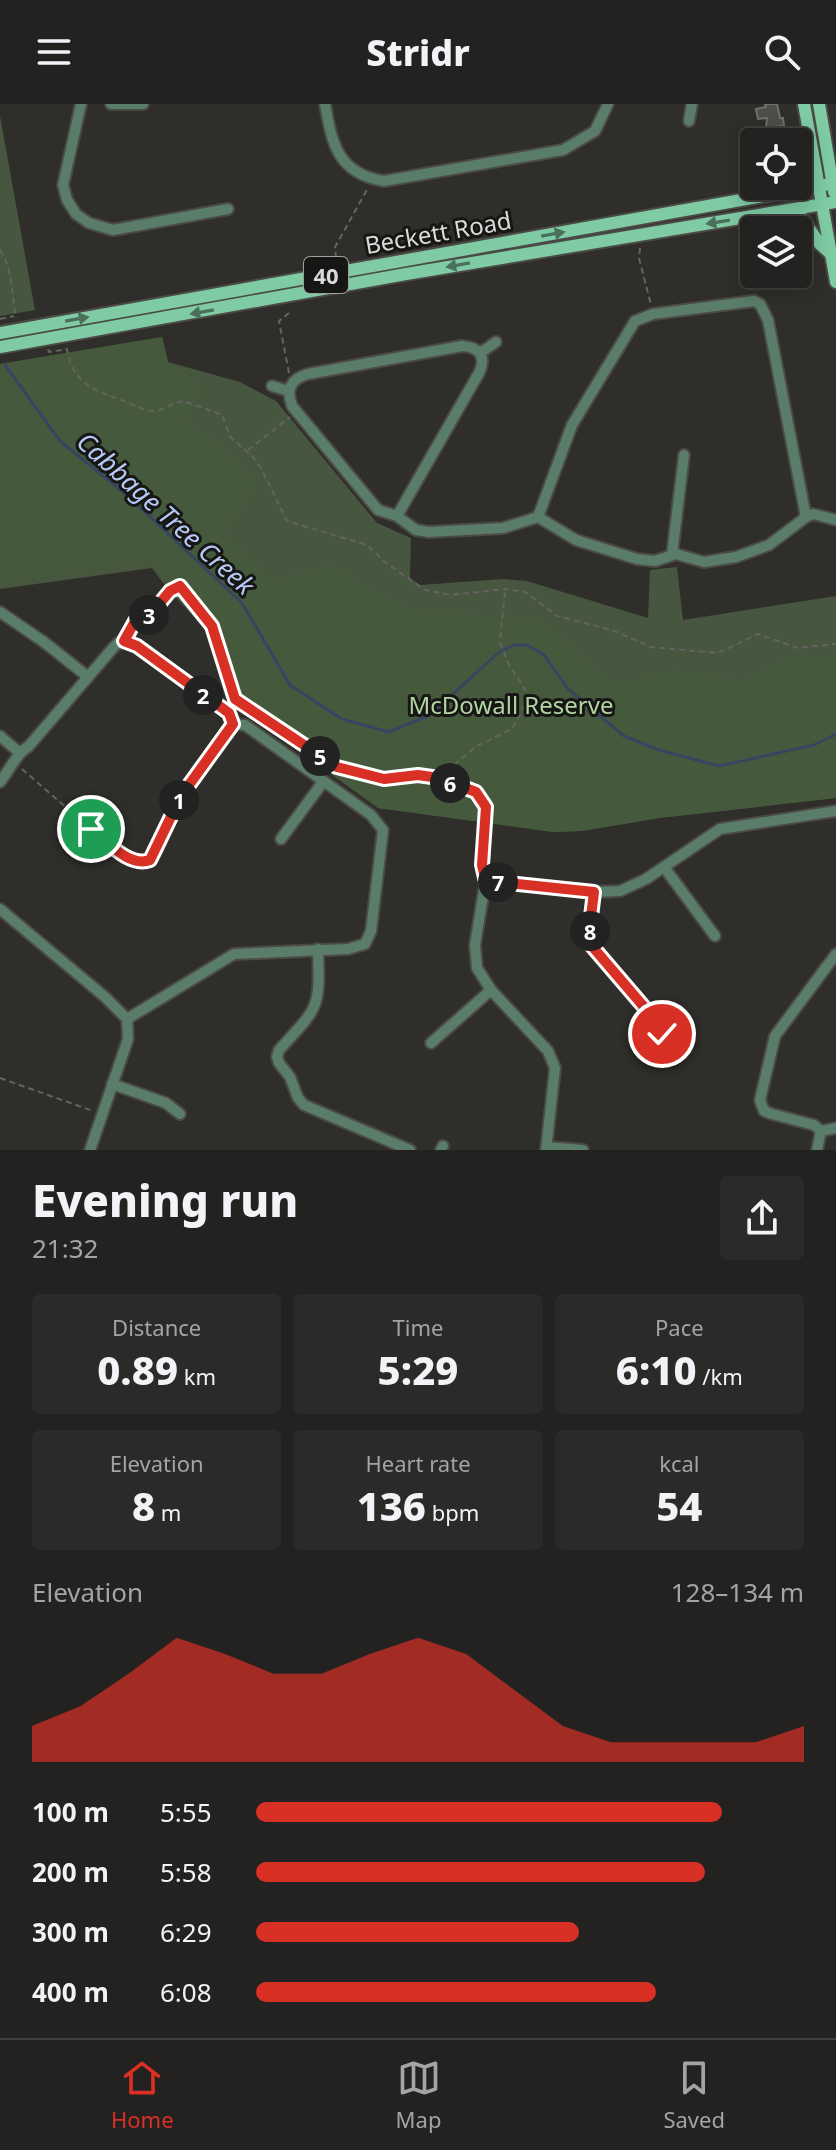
<!DOCTYPE html>
<html lang="en">
<head>
<meta charset="utf-8">
<style>
  :root { --surface:#232220; --page:#2b2a29; --text:#f1f3f6; --muted:#a3a4a5; --line:#403f3e; --accent:#d93025 }
  body { margin:0; font-family:"Noto Sans",sans-serif; background:var(--page); color:var(--text); height:100vh; display:flex; flex-direction:column; font-size:30px; white-space:nowrap }
  * { box-sizing:border-box; margin:0 }
  p { font-size:26px; color:var(--muted) }
  .icon { flex:none; width:44px; height:44px; fill:none; stroke:currentColor; stroke-width:2; stroke-linecap:round; stroke-linejoin:round }
  .map { position:relative; height:1046px; overflow:hidden }
  .sheet { display:flex; flex-direction:column; background:var(--surface); flex:1 }
  .sheet>* { flex:none }
  .controls { position:absolute; left:740px; top:24px; display:grid; gap:16px }
  .controls a { display:grid; place-items:center; width:72px; height:72px; border-radius:8px; background:var(--surface); box-shadow:0 4px 20px #0003,0 0 0 2px var(--line); font-size:40px }
  .pin { position:absolute; display:grid; place-items:center; width:68px; height:68px; color:#fff; margin:-34px; border:4px solid #fff; border-radius:50%; box-shadow:0 2px 8px #0007 }
  .km { position:absolute; width:40px; height:40px; margin:-20px; border-radius:50%; background:#222; color:#fff; font-size:22px; line-height:40px; text-align:center }
  .round { display:grid; place-items:center; flex:none; width:84px; height:84px; border-radius:8px; background:var(--page) }
  .summary { display:flex; align-items:center; justify-content:space-between; height:136px; padding:0 32px }
  h1 { font-size:44px; font-weight:800; line-height:60px }
  .figures { display:grid; grid-template-columns:repeat(3,1fr); gap:12px; height:136px; padding:8px 32px }
  .figures div { display:grid; align-content:center; border-radius:8px; background:var(--page); text-align:center }
  .figures b { font-size:40px; font-weight:800 }
  .figures small { font-size:22px; font-weight:400 }
  .figures p { font-size:22px }
  .chart { height:224px; padding:16px 32px }
  .chart p { display:flex; justify-content:space-between }
  .chart svg { width:100%; height:144px; margin-top:8px; fill:var(--accent); opacity:.7 }
  ul { padding:0 32px; list-style:none; font-size:26px }
  li { display:grid; grid-template-columns:128px 96px 1fr; align-items:center; height:60px }
  li i { height:20px; border-radius:10px; background:var(--accent) }
  header { display:flex; justify-content:space-between; align-items:center; height:104px; padding:0 32px; background:var(--surface); font-size:36px; font-weight:800 }
  .tabs { display:flex; justify-content:space-around; align-items:center; height:112px; border-top:2px solid var(--line); background:var(--surface); font-size:22px; color:var(--muted) }
  .tabs a { display:grid; justify-items:center; gap:4px }
  .tabs .active { color:var(--accent) }
  .map>svg:first-child { display:block }
</style>
</head>
<body>
<header><svg class="icon" aria-label="menu" viewBox="0 0 24 24"><path d="M4 6h16M4 12h16M4 18h16"/></svg>Stridr<svg class="icon" aria-label="search" viewBox="0 0 24 24"><circle cx="10" cy="10" r="6"/><path d="M15 15l6 6"/></svg></header>
<div class="map">
<svg width="836" height="1046" viewBox="0 0 836 1046">
  <rect width="100%" height="100%" fill="#2f2e2a"/>
  <g fill="#46563f">
    <polygon points="0,12 35,206 0,212"/>
    <polygon points="162,233 168,258 240,278 276,297 377,419 411,434 410,474 420,481 503,475 527,477 648,514 650,466 677,463 683,516 836,492 836,694 659,714 582,727 553,728 378,704 226,595 205,525 167,484 152,464 0,485 0,260"/>
  </g>
  <polygon fill="#455a3d" points="162,233 168,258 194,275 200,291 185,320 205,329 256,380 224,428 270,477 330,462 411,506 540,516 615,580 675,567 744,577 796,552 836,552 836,694 659,714 582,727 553,728 378,704 235,592 209,520 151,456 0,481 0,260"/>
  <g fill="none" stroke-linecap="round" stroke-linejoin="round">
    <polyline stroke="#374561" stroke-width="3" points="5,261 60,337 129,393 242,499 290,581 342,615 389,628 430,611 498,549 514,541 527,541 544,551 568,585 624,632 659,646 719,662 814,641 836,630"/>
  </g>
  <polygon fill="#4f4d49" stroke="#72706b" stroke-width="2" points="765,0 777,0 780,14 783,14 784,22 766,24 767,14 758,15 756,5 766,3"/>
  <g fill="none" stroke-linecap="round" stroke-linejoin="round">
    <defs>
      <g id="minor">
        <polyline points="81,0 63,81 67,96 76,110 89,119 113,126 228,105"/>
        <polyline points="111,0 143,0"/>
        <path d="M325 0C332 40 338 70 384 77L563 46 595 27 608 0"/>
        <polyline points="689,17 692,0"/>
        <path d="M462 242C479 243 487 252 479 269L397 412 378 406 292 302C286 286 290 275 308 270Z"/>
        <polyline points="480,249 496,238"/>
        <polyline points="272,282 289,287"/>
        <polyline points="397,412 416,426 429,428 503,424 538,413 576,436 637,455 655,457 676,450 704,458 736,453 769,441 806,413 813,410 836,416"/>
        <polyline points="538,413 572,321 635,217 653,210 754,197 760,200 768,216 806,413"/>
        <polyline points="672,451 684,351"/>
        <polyline points="0,508 44,538 88,573"/>
        <polyline points="124,537 138,512"/>
        <polyline points="0,632 20,649"/>
        <path d="M0 678C9 667 18 647 28 643L113 544 118 539 130 537 229 609 233 620 245 621 371 711 383 726 371 827 365 840 348 845 234 850 127 915"/>
        <polyline points="486,720 482,761 487,782"/>
        <path d="M91 725C107 737 140 775 156 748L181 692 233 620"/>
        <polyline points="281,735 323,678"/>
        <polyline points="664,763 715,832"/>
        <polyline points="594,788 589,829 591,841 656,917 662,930"/>
        <polyline points="0,805 105,893 127,915 128,935 90,1046"/>
        <path d="M318 845C320 906 319 902 279 946L277 953 279 959 290 973 298 994 304 1001 410 1046"/>
        <polyline points="836,850 775,932 760,996 764,1007 772,1010 814,1021 821,1027 836,1024"/>
        <polyline points="431,939 491,886"/>
        <polyline points="112,980 166,999 180,1010"/>
        <polyline points="547,1043 583,1046"/>
        <polyline points="441,1046 443,1042"/>
        <polyline points="546,1046 555,964 548,947 491,886 477,864 475,841 484,786 498,778 594,788 620,787 646,775 720,725 836,707"/>
        <polyline points="817,1046 821,1027"/>
      </g>
      <g id="major">
        <polyline points="804,0 836,178"/>
        <polyline points="819,0 834,88"/>
        <polyline points="798,67 812,46"/>
        <polyline points="795,105 820,140 831,150"/>
        <polyline points="0,229 836,79"/>
        <polyline points="0,243 406,170 836,98"/>
      </g>
    </defs>
    <use href="#minor" stroke="#4b4a46" stroke-width="14"/>
    <use href="#major" stroke="#4b4a46" stroke-width="16"/>
    <g stroke="#646360" stroke-width="2" stroke-dasharray="6 4" stroke-linecap="butt">
      <polyline points="640,144 639,154 651,201"/>
      <path d="M0 146C14 168 11 190 16 214"/>
      <polyline points="336,154 335,143 368,84"/>
      <polyline points="0,215 14,212"/>
      <path d="M48 245 49 248 67 245C72 279 95 287 124 297 134 301 143 307 154 307 165 306 173 298 184 297L222 311 231 334 253 353 261 364 287 417 367 441 386 459 425 486 451 491 505 485 525 488 557 512 612 526 651 543 718 549 758 530 798 544 836 540"/>
      <polyline points="289,269 279,217 289,209"/>
      <polyline points="248,346 290,313"/>
      <polyline points="147,511 151,510 170,487 180,482 212,522 235,595 337,663 384,675 418,671 439,674 476,688 486,703 486,712"/>
      <polyline points="22,665 84,719"/>
      <polyline points="439,674 475,643 512,625 527,597 526,587 508,559 500,538 505,487"/>
      <polyline points="0,974 93,1007"/>
    </g>
    <use href="#minor" stroke="#597d69" stroke-width="10"/>
    <use href="#major" stroke="#7ecba4" stroke-width="12"/>
  </g>
  <defs><path id="oneway-solid" d="M-6-.8H1V-3.2L6.5 0L1 3.2V.8H-6Z" transform="scale(2)"/></defs>
  <g fill="#4a705c">
    <use href="#oneway-solid" transform="translate(718 118) rotate(171)"/>
    <use href="#oneway-solid" transform="translate(553 130) rotate(-10)"/>
    <use href="#oneway-solid" transform="translate(458 161) rotate(170)"/>
    <use href="#oneway-solid" transform="translate(202 208) rotate(170)"/>
    <use href="#oneway-solid" transform="translate(77 215) rotate(-10)"/>
  </g>
  <g fill="none" stroke-linecap="round" stroke-linejoin="round">
    <defs>
      <path id="route" d="M91 725C107 737 129 764 150 756L181 692 233 620 229 609 137 542 124 537 138 512 151 510 170 487 180 482 212 522 235 595 337 663 384 675 418 671 439 674 476 688 486 703 482 761 487 782 498 778 594 788 589 829 591 841 656 917 662 930"/>
    </defs>
    <use href="#route" stroke="#fff" stroke-width="16"/>
    <use href="#route" stroke="#d93025" stroke-width="10"/>
  </g>
  <g text-anchor="middle" dominant-baseline="central" stroke-width="6" stroke-linejoin="round" paint-order="stroke">
    <rect fill="#171614" stroke="#a09f9d" stroke-width="2" x="304" y="153" width="44" height="36" rx="6"/>
    <g font-size="22" font-weight="bold" fill="#dbdad8">
      <text x="326" y="171">40</text>
    </g>
    <g font-size="24" fill="#dbdad8" stroke="#171614">
      <text transform="translate(438 128) rotate(-10)">Beckett Road</text>
    </g>
    <g font-size="24" fill="#aed4a0" stroke="#171614">
      <text x="511" y="600">McDowall Reserve</text>
    </g>
    <g font-size="26" font-style="italic" fill="#b4caf5" stroke="#171614">
      <text transform="translate(166 409) rotate(42)">Cabbage Tree Creek</text>
    </g>
  </g>
</svg>
<div class="controls">
<a><svg class="icon" aria-label="locate" viewBox="0 0 24 24"><circle cx="12" cy="12" r="6"/><path d="M12 2v4M12 18v4M2 12h4M18 12h4"/></svg></a>
<a><svg class="icon" aria-label="layers" viewBox="0 0 24 24"><path d="M12 4l9 5-9 5-9-5zM3 14l9 5 9-5"/></svg></a>
</div>
<div class="pin" style="left:91px;top:725px;background:#1e9e55"><svg class="icon" aria-label="arrive" viewBox="0 0 24 24"><path d="M6 21V4h12l-3 4 3 4H6"/></svg></div>
<div class="pin" style="left:662px;top:930px;background:#d93025"><svg class="icon" aria-label="check" viewBox="0 0 24 24"><path d="M5 12l5 5 9-10"/></svg></div>
<b class="km" style="left:179px;top:696px">1</b>
<b class="km" style="left:203px;top:591px">2</b>
<b class="km" style="left:149px;top:511px">3</b>
<b class="km" style="left:320px;top:652px">5</b>
<b class="km" style="left:450px;top:679px">6</b>
<b class="km" style="left:498px;top:778px">7</b>
<b class="km" style="left:590px;top:827px">8</b>
</div>
<section class="sheet">
<div class="summary"><div><h1>Evening run</h1><p>21:32</p></div><a class="round"><svg class="icon" aria-label="share" viewBox="0 0 24 24"><path d="M12 15V3M7 8l5-5 5 5M5 13v7h14v-7"/></svg></a></div>
<div class="figures">
<div><p>Distance</p><b>0.89<small> km</small></b></div>
<div><p>Time</p><b>5:29</b></div>
<div><p>Pace</p><b>6:10<small> /km</small></b></div>
</div>
<div class="figures">
<div><p>Elevation</p><b>8<small> m</small></b></div>
<div><p>Heart rate</p><b>136<small> bpm</small></b></div>
<div><p>kcal</p><b>54</b></div>
</div>
<div class="chart"><p><span>Elevation</span>128–134 m</p>
<svg viewBox="0 0 160 44" preserveAspectRatio="none"><path d="M0 44V33L10 27L20 17L30 6L40 11L50 17L60 17L70 11L80 6L90 11L100 22L110 33L120 38L130 38L140 38L150 38L160 33V44z"/></svg>
</div>
<ul>
<li><b>100 m</b>5:55<i style="width:85%"></i></li>
<li><b>200 m</b>5:58<i style="width:82%"></i></li>
<li><b>300 m</b>6:29<i style="width:59%"></i></li>
<li><b>400 m</b>6:08<i style="width:73%"></i></li>
</ul>
</section>
<nav class="tabs">
<a class="active"><svg class="icon" aria-label="home" viewBox="0 0 24 24"><path d="M3 11l9-7 9 7M6 9v11h12V9"/></svg>Home</a>
<a><svg class="icon" aria-label="map" viewBox="0 0 24 24"><path d="M3 6l6-2 6 2 6-2v14l-6 2-6-2-6 2zM9 4v14M15 6v14"/></svg>Map</a>
<a><svg class="icon" aria-label="saved" viewBox="0 0 24 24"><path d="M7 4h10v16l-5-4-5 4z"/></svg>Saved</a>
</nav>
</body>
</html>
